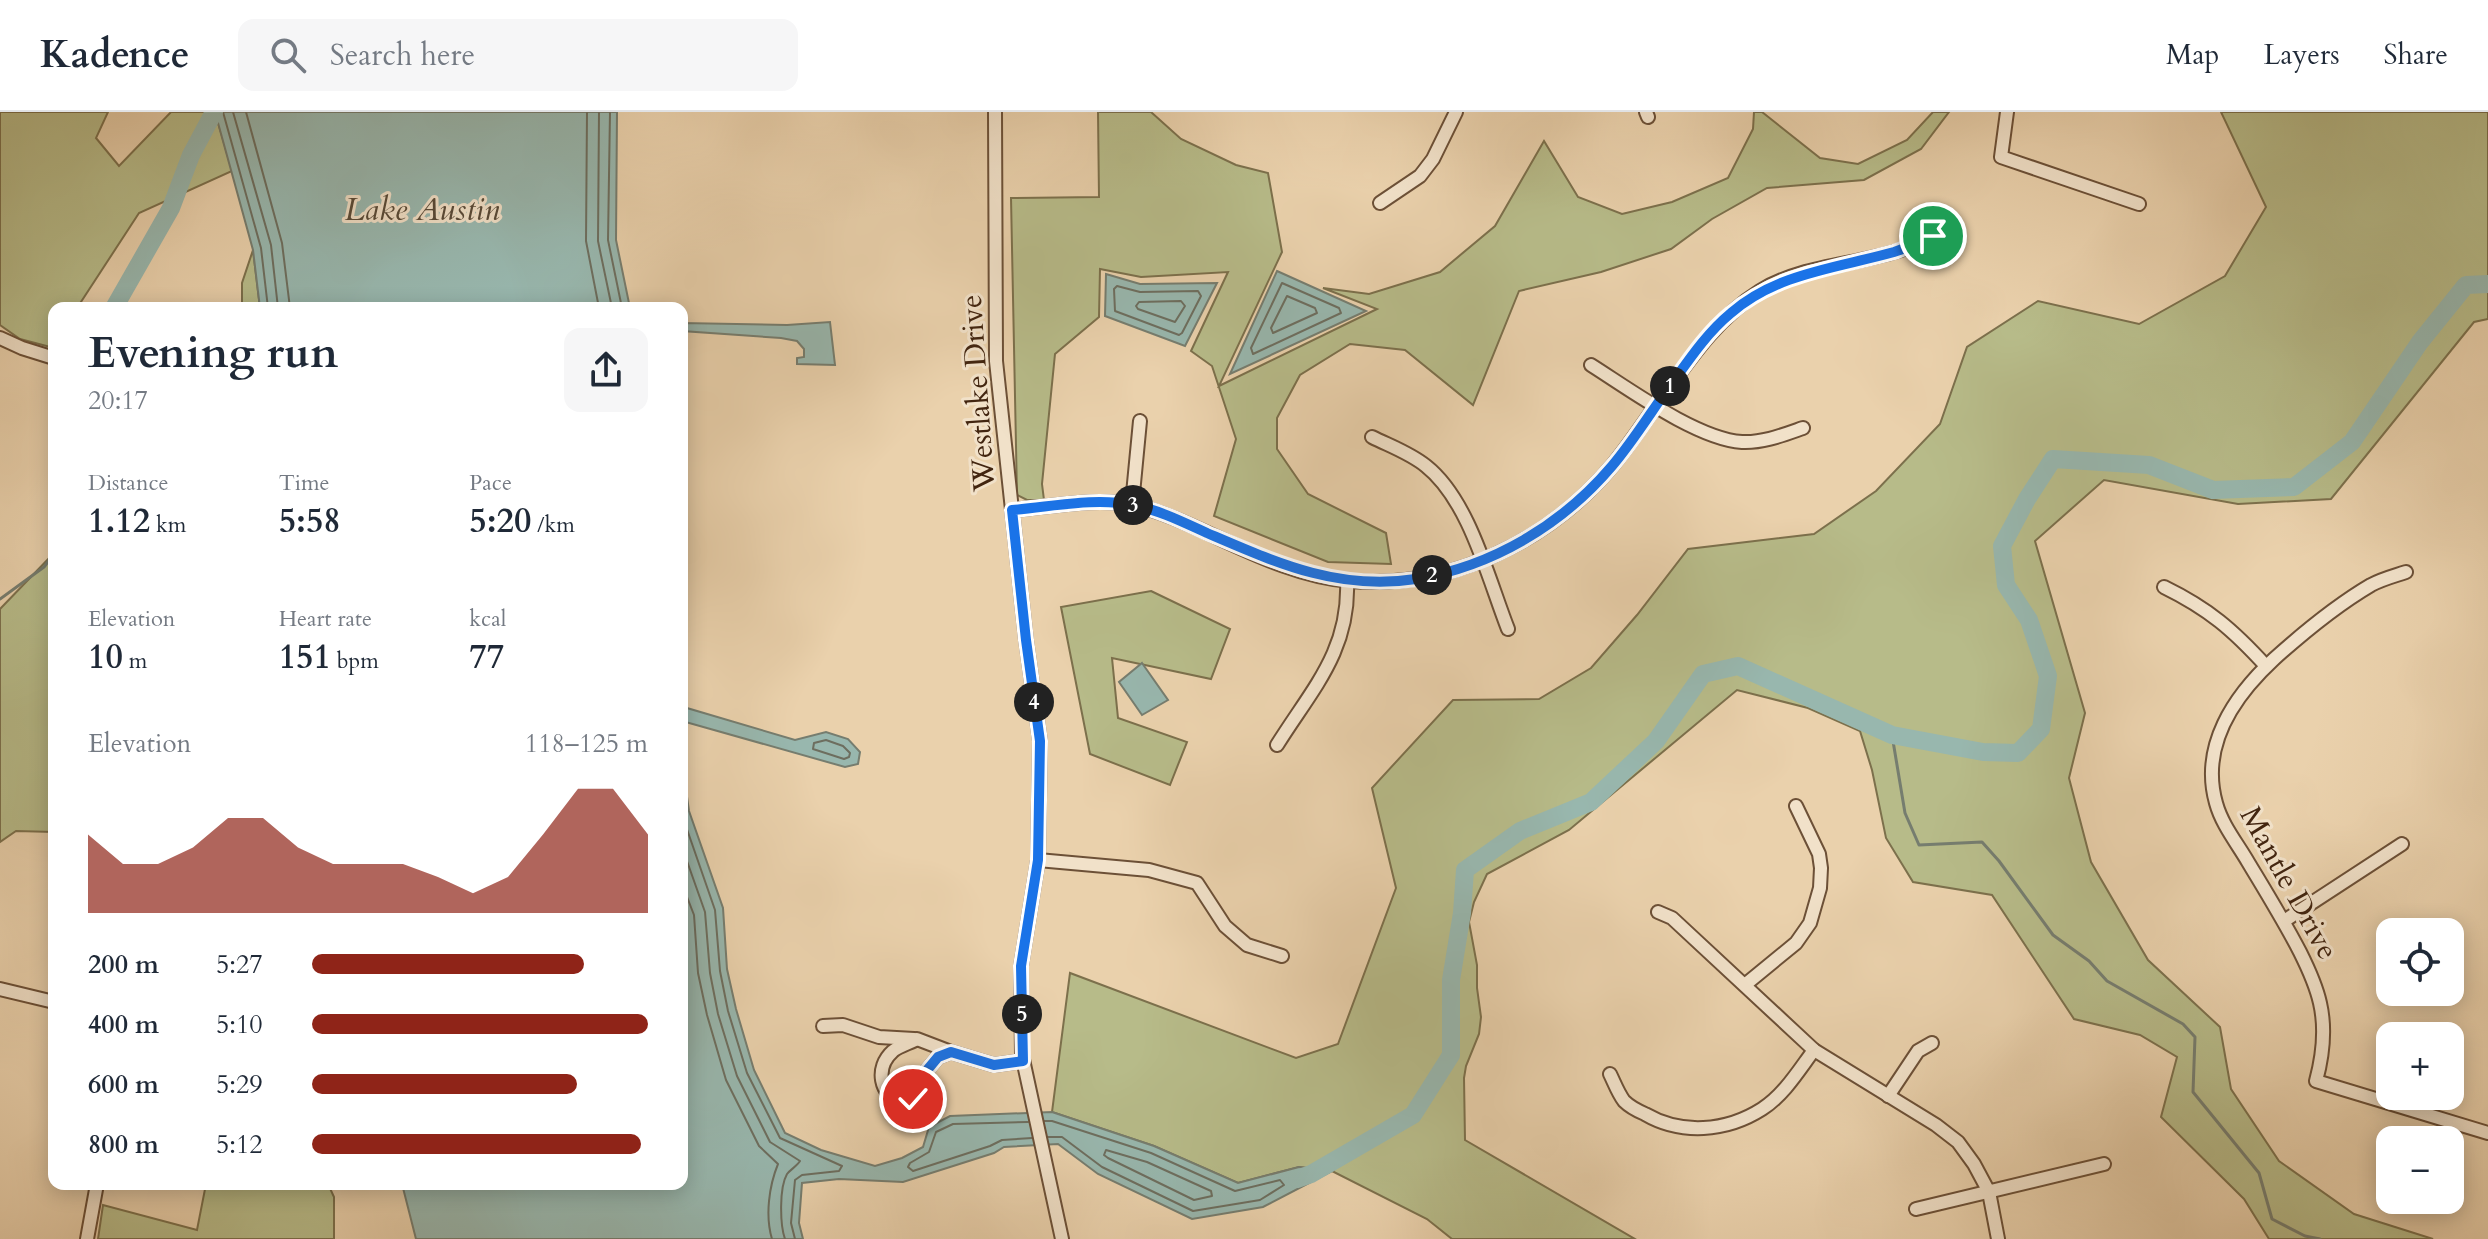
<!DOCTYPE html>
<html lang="en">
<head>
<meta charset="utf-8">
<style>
  :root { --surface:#fff; --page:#f6f6f7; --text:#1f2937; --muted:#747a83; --line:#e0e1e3; --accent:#8f2418 }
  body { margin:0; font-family:Cardo,serif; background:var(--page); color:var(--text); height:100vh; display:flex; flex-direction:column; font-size:30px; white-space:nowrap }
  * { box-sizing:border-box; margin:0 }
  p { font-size:26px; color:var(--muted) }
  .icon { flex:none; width:44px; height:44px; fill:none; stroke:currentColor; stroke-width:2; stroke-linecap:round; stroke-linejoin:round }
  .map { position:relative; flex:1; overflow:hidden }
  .sheet { position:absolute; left:48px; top:190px; width:640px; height:888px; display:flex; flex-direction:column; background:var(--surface); border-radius:16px; box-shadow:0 4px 20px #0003 }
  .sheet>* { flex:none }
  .fabs { position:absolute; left:2376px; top:806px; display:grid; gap:16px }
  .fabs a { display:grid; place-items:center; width:88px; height:88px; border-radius:16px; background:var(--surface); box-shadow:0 4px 20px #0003; font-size:40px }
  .pin { position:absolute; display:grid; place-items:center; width:68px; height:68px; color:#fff; margin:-34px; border:4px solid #fff; border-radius:50%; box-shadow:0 2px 8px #0007 }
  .km { position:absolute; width:40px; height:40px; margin:-20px; border-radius:50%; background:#222; color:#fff; font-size:22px; line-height:40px; text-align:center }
  .round { display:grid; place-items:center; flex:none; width:84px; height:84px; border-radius:16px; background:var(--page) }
  .head { display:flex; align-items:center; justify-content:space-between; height:136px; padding:0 40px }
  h1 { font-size:44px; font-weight:800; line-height:60px }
  .figures { display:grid; grid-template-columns:repeat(3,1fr); gap:12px; height:136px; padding:8px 40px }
  .figures div { display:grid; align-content:center }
  .figures b { font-size:34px; font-weight:800 }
  .figures small { font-size:22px; font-weight:400 }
  .figures p { font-size:22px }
  .chart { height:224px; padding:16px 40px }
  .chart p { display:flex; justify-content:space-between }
  .chart svg { width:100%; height:144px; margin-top:8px; fill:var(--accent); opacity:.7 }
  ul { padding:0 40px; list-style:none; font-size:26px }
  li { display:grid; grid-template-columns:128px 96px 1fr; align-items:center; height:60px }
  li i { height:20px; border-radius:10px; background:var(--accent) }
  header { display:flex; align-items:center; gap:48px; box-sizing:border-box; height:112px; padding:0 40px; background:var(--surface); border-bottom:2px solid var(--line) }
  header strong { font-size:38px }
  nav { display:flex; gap:44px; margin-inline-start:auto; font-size:28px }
  .search { width:560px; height:72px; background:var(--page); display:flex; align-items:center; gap:20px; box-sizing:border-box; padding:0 28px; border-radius:16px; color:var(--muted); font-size:30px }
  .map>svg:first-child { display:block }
</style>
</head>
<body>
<header>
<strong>Kadence</strong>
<div class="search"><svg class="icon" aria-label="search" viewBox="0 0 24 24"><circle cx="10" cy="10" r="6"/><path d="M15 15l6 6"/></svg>Search here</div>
<nav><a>Map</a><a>Layers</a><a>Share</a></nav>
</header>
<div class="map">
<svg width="2488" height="1127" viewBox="0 0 2488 1127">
  <rect width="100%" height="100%" fill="#ead1ac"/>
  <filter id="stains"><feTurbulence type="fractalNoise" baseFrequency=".0025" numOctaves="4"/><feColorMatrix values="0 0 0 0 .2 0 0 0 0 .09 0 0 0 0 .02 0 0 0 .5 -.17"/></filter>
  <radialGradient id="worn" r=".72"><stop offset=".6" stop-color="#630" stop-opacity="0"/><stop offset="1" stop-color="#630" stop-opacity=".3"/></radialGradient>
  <g fill="#b7bb89" stroke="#7c704c" stroke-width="2">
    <polygon points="0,0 108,0 96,26 119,54 171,0 215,0 232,59 139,101 77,196 54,196 54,236 20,227 0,213"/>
    <polygon points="1098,0 1151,0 1181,27 1236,53 1268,61 1282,140 1219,274 1377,197 1323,176 1369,182 1440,160 1495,114 1544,29 1578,85 1622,102 1672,90 1728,66 1753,17 1754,0 1762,0 1820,46 1858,52 1907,28 1933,0 1949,0 1921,37 1864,68 1767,76 1712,107 1671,137 1601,160 1519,179 1473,293 1405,238 1350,232 1300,263 1277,306 1277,337 1308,382 1386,421 1391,452 1328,450 1214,404 1236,327 1212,254 1191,239 1228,160 1141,165 1100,157 1099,205 1055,242 1042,372 1044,388 1027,388 1017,383 1011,86 1099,85"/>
    <polygon points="2221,0 2488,0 2488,207 2474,210 2331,387 2238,392 2104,368 2035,429 2085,601 2069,666 2091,750 2148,848 2220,915 2231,977 2279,1049 2354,1102 2433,1127 2269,1127 2244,1087 2161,1005 2177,945 2140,923 2074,907 1992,783 1913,770 1886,726 1872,658 1860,619 1808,596 1737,578 1569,718 1487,762 1474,790 1469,810 1477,853 1477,876 1481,905 1479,922 1466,954 1464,966 1465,1028 1635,1127 1452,1127 1427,1107 1332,1059 1299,1055 1238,1071 1154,1034 1052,1000 1070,861 1296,946 1338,932 1396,776 1372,676 1453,588 1539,587 1591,556 1637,503 1688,437 1814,422 1876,379 1940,312 1967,235 2038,189 2139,212 2225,164 2266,95"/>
    <polygon points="253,138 260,196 242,196 242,171"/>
    <polygon points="54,441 54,720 16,719 0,730 0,497"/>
    <polygon points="1151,479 1230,517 1211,567 1112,546 1118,606 1187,630 1170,673 1090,642 1061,495"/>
    <polygon points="206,1072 328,1072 334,1085 334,1127 98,1127 103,1093 197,1118"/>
  </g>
  <g fill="#98b7ae" stroke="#767d6f" stroke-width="2">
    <polygon points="215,0 617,0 616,128 630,196 260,196 253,138"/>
    <polygon points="1277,159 1366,199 1230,262"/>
    <polygon points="1106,162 1140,172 1217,171 1185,234 1105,204"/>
    <polygon points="830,210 835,253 797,252 797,246 804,245 804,237 797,229 781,226 682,219 682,211 787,213"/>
    <polygon points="1142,551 1168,588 1142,603 1119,570"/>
    <polygon points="682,592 687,596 795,628 826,620 848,627 860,640 858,652 845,655 682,609"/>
    <polygon points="682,649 689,699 723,796 727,857 736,897 754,958 785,1021 821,1038 875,1054 902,1046 923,1035 929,1015 950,1004 1052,1000 1154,1034 1238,1071 1299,1055 1332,1059 1263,1095 1192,1107 1098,1062 1058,1032 1004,1035 994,1041 903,1070 839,1067 802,1071 799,1111 803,1127 416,1127 402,1072 682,1072"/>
  </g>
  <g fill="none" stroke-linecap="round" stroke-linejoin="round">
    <g stroke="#6d6e5f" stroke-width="2">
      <polyline points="223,0 261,136 268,196"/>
      <polyline points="233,0 271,133 278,196"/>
      <polyline points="246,0 282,131 290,196"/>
      <polyline points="587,0 586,129 599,196"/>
      <polyline points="599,0 598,129 612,196"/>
      <polyline points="610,0 608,128 622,196"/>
      <polygon points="1282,171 1339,196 1341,201 1253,242 1251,236"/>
      <polygon points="1117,174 1140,180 1198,179 1201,184 1182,221 1179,223 1115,199 1114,177"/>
      <polygon points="1287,184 1315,196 1317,201 1273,221 1271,216"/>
      <polygon points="1181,189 1185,194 1175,210 1138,197 1136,194 1139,190"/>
      <polygon points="826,628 843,634 850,641 849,645 844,647 813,637 814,631"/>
      <polyline points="682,703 715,798 720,859 728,899 747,961 780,1026 842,1054 839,1059 802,1063 795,1068 791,1111 795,1127"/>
      <path d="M682 735 705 800 710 861 718 902 737 964 770 1030 800 1049C797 1054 791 1057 787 1062 779 1076 780 1113 785 1127"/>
      <path d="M682 772 694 803 698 861 707 903 726 968 759 1034 778 1052C769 1074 765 1104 772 1127"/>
      <polyline points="1044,1009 1052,1009 1151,1041 1235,1079 1280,1068 1284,1073 1260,1088 1193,1099 1102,1055 1062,1025 1048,1025"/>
      <polyline points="1028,1010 953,1012 936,1020 929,1040 910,1051 908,1055 913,1059 990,1034 1002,1028 1032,1026"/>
      <polygon points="1106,1038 1147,1050 1211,1079 1212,1084 1194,1088 1108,1046 1104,1043"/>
    </g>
    <g stroke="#767d6f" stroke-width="3">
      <polyline points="0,487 44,455 54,442"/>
      <polyline points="1892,623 1905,701 1919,733 1982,730 1999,749 2053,823 2089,849 2107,869 2183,912 2195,925 2193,980 2259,1061 2272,1107 2305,1124 2320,1127"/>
    </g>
    <g stroke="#98b7ae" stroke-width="18">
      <polyline points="114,196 171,96 191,43 214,0"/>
      <polyline points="1297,1067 1311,1062 1413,1003 1451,943 1451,868 1462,801 1465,758 1520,719 1591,690 1656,629 1703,562 1738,554 1892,623 1983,640 2018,641 2041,617 2048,564 2029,508 2006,473 2002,434 2027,387 2053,347 2149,353 2213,378 2294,375 2352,330 2420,230 2466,173 2488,172"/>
    </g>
    <defs>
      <g id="minor">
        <polyline points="995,0 996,249 1026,528 1040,629 1038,748 1021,854 1022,943 1062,1127"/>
        <polyline points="1646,0 1648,5"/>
        <polyline points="2007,0 2001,45 2139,92"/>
        <polyline points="1380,91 1420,64 1433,47 1456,0"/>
        <polyline points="0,226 22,236 54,246"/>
        <path d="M1591 253C1629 277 1697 327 1742 330 1763 331 1783 323 1803 316"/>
        <path d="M1372 325C1390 334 1410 341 1426 354 1469 388 1488 466 1508 517"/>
        <polyline points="1132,392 1140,309"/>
        <path d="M1012 398C1051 395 1095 385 1133 393 1153 397 1172 405 1190 413 1240 435 1294 465 1350 469 1450 477 1548 430 1612 354 1627 336 1641 315 1655 295 1686 253 1714 208 1760 179 1814 145 1891 156 1942 117"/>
        <path d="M2406 460C2394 464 2382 467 2371 473 2337 493 2304 520 2274 547 2234 584 2200 634 2216 691 2222 713 2237 731 2248 750 2266 780 2284 809 2300 840 2308 856 2316 873 2320 891 2326 917 2323 943 2316 969L2488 1021"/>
        <path d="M2164 475C2209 497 2233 518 2266 554"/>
        <path d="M1277 633C1312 577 1350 539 1347 469"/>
        <polyline points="1038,748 1149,758 1197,771 1225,814 1247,833 1282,844"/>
        <polyline points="1658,800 1672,806 1814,938 1936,1013 1958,1030 1974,1052 1989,1080 1998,1127"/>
        <polyline points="2284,809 2402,732"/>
        <polyline points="1746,872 1796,831 1810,811 1820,776 1821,756 1819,742 1796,694"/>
        <polyline points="0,877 54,890"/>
        <polyline points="823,914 843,913 879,925 914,927"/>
        <path d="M951 940 917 927C910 931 899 934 893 939 874 956 880 983 902 992L913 987 928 957 938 945 951 940 994 953 1023 949"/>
        <path d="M1610 962C1614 970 1618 981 1624 989 1629 994 1638 999 1645 1002 1681 1023 1726 1020 1762 997 1784 983 1799 958 1814 938"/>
        <polyline points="1888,984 1918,939 1932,931"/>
        <polyline points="1916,1097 2104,1052"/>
        <polyline points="87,1127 97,1072"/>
      </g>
    </defs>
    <use href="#minor" stroke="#6c5037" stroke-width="16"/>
    <use href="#minor" stroke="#f1e1c9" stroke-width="12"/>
  </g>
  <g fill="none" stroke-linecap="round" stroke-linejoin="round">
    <defs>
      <path id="route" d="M913 987 928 957 938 945 951 940 994 953 1023 949 1021 854 1038 748 1040 629 1026 528 1012 398C1051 395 1094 385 1133 393 1159 398 1183 410 1207 421 1277 451 1338 479 1416 467 1493 454 1562 413 1612 354 1630 333 1646 308 1662 285 1683 257 1703 224 1731 201 1777 161 1837 156 1894 140 1907 136 1920 129 1933 124"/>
    </defs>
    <use href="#route" stroke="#fff" stroke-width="16"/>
    <use href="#route" stroke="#1a73e8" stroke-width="10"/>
  </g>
  <g text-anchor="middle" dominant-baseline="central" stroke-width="6" stroke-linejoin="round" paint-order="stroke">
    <g font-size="30" fill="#422510" stroke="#f1e1c9">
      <text transform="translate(978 281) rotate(-94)">Westlake Drive</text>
      <text transform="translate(2289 771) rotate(61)">Mantle Drive</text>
    </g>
    <g font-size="32" font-style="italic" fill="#584a38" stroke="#f1e1c9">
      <text x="422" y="98">Lake Austin</text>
    </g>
  </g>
  <rect width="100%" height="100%" filter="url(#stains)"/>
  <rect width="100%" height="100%" fill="url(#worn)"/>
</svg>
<div class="fabs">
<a><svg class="icon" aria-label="locate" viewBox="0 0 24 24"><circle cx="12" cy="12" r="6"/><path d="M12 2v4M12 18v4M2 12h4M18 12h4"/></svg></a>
<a>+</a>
<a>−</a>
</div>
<div class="pin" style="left:1933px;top:124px;background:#1e9e55"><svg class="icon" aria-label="arrive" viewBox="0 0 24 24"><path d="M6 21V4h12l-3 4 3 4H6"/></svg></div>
<div class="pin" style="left:913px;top:987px;background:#d93025"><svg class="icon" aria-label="check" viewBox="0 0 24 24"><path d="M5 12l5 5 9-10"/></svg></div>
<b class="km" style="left:1670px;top:274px">1</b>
<b class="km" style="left:1432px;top:463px">2</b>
<b class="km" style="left:1133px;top:393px">3</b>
<b class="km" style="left:1034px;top:590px">4</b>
<b class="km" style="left:1022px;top:902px">5</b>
<section class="sheet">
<div class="head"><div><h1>Evening run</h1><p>20:17</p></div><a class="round"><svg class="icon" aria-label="share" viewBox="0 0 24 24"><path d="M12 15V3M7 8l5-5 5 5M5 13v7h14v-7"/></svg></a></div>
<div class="figures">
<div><p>Distance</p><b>1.12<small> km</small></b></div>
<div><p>Time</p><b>5:58</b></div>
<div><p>Pace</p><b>5:20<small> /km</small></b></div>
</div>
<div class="figures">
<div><p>Elevation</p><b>10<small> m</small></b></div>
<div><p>Heart rate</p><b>151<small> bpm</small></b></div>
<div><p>kcal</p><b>77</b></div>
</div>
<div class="chart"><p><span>Elevation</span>118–125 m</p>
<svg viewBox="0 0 160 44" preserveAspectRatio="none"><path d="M0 44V20L10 29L20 29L30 24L40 15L50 15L60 24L70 29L80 29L90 29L100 33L110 38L120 33L130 20L140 6L150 6L160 20V44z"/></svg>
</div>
<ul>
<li><b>200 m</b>5:27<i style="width:81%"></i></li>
<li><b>400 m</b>5:10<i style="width:100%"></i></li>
<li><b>600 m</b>5:29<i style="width:79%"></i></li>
<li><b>800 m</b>5:12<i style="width:98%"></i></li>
</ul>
</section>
</div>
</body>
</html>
